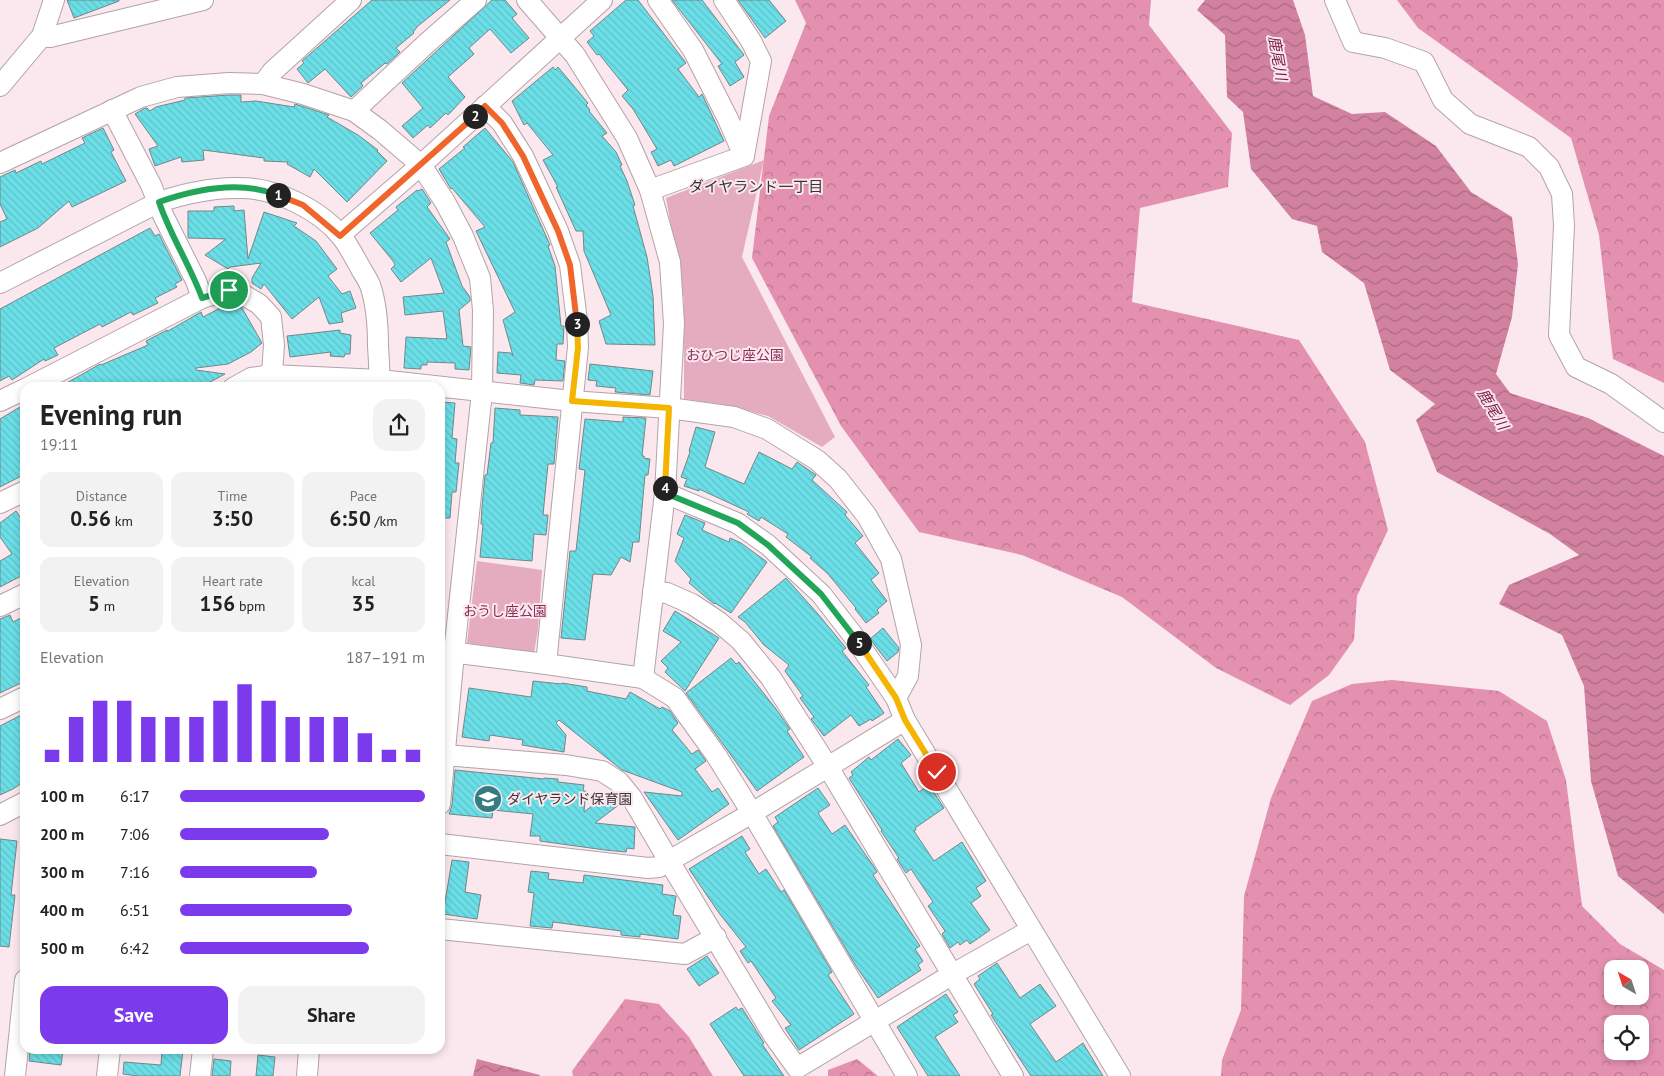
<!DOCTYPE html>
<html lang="en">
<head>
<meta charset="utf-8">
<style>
  :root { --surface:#fff; --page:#f2f2f2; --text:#222; --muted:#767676; --accent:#7c3aed }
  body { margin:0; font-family:"PT Sans","Noto Sans JP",sans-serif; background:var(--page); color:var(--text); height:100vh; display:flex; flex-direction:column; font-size:19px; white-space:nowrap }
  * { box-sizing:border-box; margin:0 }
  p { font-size:16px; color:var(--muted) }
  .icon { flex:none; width:28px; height:28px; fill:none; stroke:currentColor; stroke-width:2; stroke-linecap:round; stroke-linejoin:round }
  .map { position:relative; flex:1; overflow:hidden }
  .side { position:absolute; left:20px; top:382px; width:425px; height:672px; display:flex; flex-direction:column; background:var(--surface); border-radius:15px; box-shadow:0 2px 8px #0003 }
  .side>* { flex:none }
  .needle { width:32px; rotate:321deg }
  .fabs { position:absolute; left:1604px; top:960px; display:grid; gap:10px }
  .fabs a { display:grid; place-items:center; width:45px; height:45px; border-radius:10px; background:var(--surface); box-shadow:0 2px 8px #0003; font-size:25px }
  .pin { position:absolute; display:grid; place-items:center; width:42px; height:42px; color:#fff; margin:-21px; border:2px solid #fff; border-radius:50%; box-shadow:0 1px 5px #0007 }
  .km { position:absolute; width:25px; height:25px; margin:-12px; border-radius:50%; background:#222; color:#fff; font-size:14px; line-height:25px; text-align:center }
  .round { display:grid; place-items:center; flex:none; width:52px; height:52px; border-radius:15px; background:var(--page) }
  .head { display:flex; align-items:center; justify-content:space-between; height:85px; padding:0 20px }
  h1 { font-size:28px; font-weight:700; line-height:38px }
  .figures { display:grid; grid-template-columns:repeat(3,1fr); gap:8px; height:85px; padding:5px 20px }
  .figures div { display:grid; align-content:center; border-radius:12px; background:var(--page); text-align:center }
  .figures b { font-size:21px; font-weight:700 }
  .figures small { font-size:14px; font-weight:400 }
  .figures p { font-size:14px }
  .chart { height:140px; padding:10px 20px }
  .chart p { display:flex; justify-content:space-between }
  .chart svg { width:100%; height:90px; margin-top:5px; stroke:var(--accent); stroke-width:6 }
  .action { display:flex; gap:10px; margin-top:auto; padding:10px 20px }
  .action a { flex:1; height:58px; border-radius:15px; background:var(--accent); color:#fff; font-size:20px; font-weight:700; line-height:58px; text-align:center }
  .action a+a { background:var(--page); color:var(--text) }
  ul { padding:0 20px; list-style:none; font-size:16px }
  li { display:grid; grid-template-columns:80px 60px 1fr; align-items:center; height:38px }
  li i { height:12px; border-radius:6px; background:var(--accent) }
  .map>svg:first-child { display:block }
</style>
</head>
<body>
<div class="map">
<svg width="1664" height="1076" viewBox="0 0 1664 1076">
  <defs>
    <pattern id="forest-crowns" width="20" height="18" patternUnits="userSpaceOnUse" patternTransform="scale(1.25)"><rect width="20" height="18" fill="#e391af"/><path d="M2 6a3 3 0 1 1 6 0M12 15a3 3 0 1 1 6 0" fill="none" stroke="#b9778f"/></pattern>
    <pattern id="water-waves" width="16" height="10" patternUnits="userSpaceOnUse" patternTransform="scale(1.25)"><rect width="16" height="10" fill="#d2829f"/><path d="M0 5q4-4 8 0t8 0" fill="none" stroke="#ab6b82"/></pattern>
    <pattern id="building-back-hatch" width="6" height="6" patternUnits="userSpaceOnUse" patternTransform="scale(1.25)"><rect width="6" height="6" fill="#6bdfe7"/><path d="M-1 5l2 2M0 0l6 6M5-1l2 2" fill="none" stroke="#5ec0c7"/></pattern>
  </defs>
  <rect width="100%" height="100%" fill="#fae8ee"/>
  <g fill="url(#forest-crowns)" fill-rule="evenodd">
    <polygon points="795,0 1151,0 1149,25 1232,133 1228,187 1140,208 1132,302 1299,340 1365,442 1388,530 1357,596 1354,640 1329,675 1290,705 1216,668 1122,597 1022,555 919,532 841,426 752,258 769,116 806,23"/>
    <polygon points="1397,0 1664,0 1664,383 1613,359 1599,235 1571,138 1418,28"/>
    <path d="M1392 680 1499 691 1547 721 1566 780 1582 906 1620 944 1664 970V1076H1221L1222 1060 1241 1010 1244 896 1271 798 1312 701 1352 684ZM1612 969H1640V996H1612ZM1612 1024H1640V1051H1612Z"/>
    <polygon points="625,999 659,1004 689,1037 713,1076 573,1076 572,1071"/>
    <polygon points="857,1059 878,1076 828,1076 828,1070"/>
  </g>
  <g fill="#e5acbf">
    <polygon points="764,160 742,257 835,437 822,447 768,416 726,405 684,399 684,300 666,198"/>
    <polygon points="477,561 542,570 538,630 534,653 467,643"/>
  </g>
  <g fill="url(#water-waves)">
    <polygon points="1205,0 1293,0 1305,35 1313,96 1352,114 1385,112 1436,146 1471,192 1512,217 1518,264 1512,317 1496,374 1510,393 1588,418 1664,456 1664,914 1618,876 1591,781 1584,686 1562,635 1499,604 1509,585 1579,555 1550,534 1437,472 1416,420 1435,404 1390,370 1364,283 1322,252 1317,226 1292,219 1251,169 1243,112 1227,97 1225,35 1197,10"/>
    <polygon points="477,1059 540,1075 540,1076 473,1076"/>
  </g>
  <g fill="url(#building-back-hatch)" stroke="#758687">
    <polygon points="67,0 119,0 119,1 74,18"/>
    <polygon points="372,0 450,0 418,26 413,32 414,33 396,48 400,52 387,64 385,63 361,83 363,86 351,97 325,69 308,83 297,69 304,63 302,61"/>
    <polygon points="492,0 505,0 517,14 512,18 529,38 511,53 490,29 469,48 474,54 448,77 465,97 448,115 446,113 430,128 428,125 413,138 402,126 423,108 402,83"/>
    <polygon points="626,0 638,0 686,63 678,69 699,97 702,94 724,141 674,166 671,160 658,166 651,152 657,149 633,109 622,96 628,90 599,54 597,55 587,42 594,36 590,31"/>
    <polygon points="672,0 702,0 744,55 735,62 744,77 730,86 718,66 722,64"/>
    <polygon points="738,0 769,0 786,21 765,38"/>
    <polygon points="553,67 555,70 558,67 588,103 586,105 590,110 589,111 607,133 602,136 616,152 622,165 620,166 627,181 635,205 633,206 647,257 653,296 655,345 606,344 599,321 611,315 584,251 583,231 576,231 556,187 558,187 543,160 553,155 527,123 524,125 512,101"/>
    <polygon points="229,95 241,95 241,102 256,101 294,107 295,104 329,115 327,117 358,135 378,150 377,151 387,161 347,202 314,169 310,177 287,164 288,162 264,161 264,158 203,150 204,160 182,162 181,157 155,166 149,149 158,146 135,114 145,108 147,108 150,111 156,107 185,100 185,98"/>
    <polygon points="103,128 114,150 111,152 126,181 72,207 69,201 38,228 0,247 0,222 7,219 0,204 0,177 15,170 16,173 41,161 42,164 85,143 82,138"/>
    <polygon points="485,128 513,162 550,245 548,246 555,266 561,326 564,326 563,344 557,344 556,360 565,361 563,381 535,380 534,385 520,383 521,375 497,373 498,352 511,353 513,356 503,320 515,312 476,231 485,227 452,188 451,189 439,169 465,148 463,147"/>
    <polygon points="422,189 431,203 427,207 450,239 446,242 462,286 470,297 470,301 459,310 463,346 471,347 469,370 455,369 455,363 427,362 427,365 421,365 421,369 404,368 406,337 447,339 443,311 405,315 403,297 444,293 431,258 401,282 391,269 395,265 393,261 370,233 398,210 396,207 417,190 418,191"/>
    <polygon points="234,206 234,211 244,210 248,259 264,212 297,223 294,226 316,241 337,269 328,276 342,294 350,291 356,308 341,313 343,322 329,324 319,297 292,319 264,284 261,289 252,283 252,278 261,263 230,267 228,269 205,255 226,239 188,238 188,211 214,211 214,207"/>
    <polygon points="150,228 155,236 159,234 182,280 175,284 177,287 155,298 158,303 133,315 131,312 102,327 100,324 54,348 58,355 45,361 44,359 12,380 9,376 0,381 0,309"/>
    <polygon points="228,304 231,309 238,305 242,308 262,343 251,352 228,364 196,368 196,370 225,374 199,388 58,388 100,364 101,365 148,345 146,341 167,330 168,331 201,312 203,317"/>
    <polygon points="340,330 340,333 351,335 350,354 345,354 344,357 330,356 331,352 290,357 287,336"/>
    <polygon points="590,364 653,371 650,395 615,392 616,388 596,386 597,381 588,380"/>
    <polygon points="441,402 455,403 452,438 457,439 455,463 459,463 456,492 452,492 450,518 440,518"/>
    <polygon points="25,404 25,474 0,487 0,419"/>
    <polygon points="495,408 520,410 520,415 558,417 554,464 548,464 543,515 548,515 546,535 534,534 532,561 480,557 483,524 481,524 482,507 485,475 487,475 491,443 493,443"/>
    <polygon points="623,417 646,418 642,456 644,456 644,458 650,459 648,475 645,475 639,542 633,542 630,562 621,557 611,575 593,574 585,640 561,638 570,551 576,551 585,470 579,469 585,419 623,422"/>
    <polygon points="696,427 715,432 705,467 744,484 759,452 792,469 797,462 816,475 812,480 847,512 845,515 863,536 855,543 879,573 871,580 887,601 877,610 879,613 866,623 855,609 856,608 828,574 810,558 812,557 786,537 788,534 761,517 759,521 747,514 749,512 699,489 699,491 684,486 687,479 681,477 690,452 689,451"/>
    <polygon points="16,511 25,524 25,574 0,587 0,561 12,554 0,537 0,523"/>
    <polygon points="685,515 705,523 702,530 729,542 730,538 741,543 767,562 731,613 715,603 714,604 689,583 691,579 675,561 684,538 677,534"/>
    <polygon points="786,578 818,614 846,648 842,651 869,685 866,687 884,713 872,721 871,719 859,726 851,715 824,736 811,719 814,717 800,698 803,696 785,671 789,665 764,645 745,622 738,617"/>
    <polygon points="675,611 719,638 685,691 665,672 668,668 661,661 681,642 663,631"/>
    <polygon points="10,615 13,622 25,616 25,681 0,693 0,619"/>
    <polygon points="883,628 899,648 898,652 887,661 870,639"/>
    <polygon points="731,658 736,664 739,662 776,709 790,729 787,731 804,757 757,791 686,693"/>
    <polygon points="533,681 561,684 562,683 587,687 587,691 626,699 630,692 660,709 662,707 670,711 678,723 672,730 692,754 698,750 706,761 695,769 712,792 718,788 729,804 678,840 644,792 682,796 682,792 622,770 559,720 556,723 566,735 564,752 522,745 523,740 490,735 489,741 462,737 469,688 531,697"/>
    <polygon points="25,713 25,781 13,789 0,795 0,726"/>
    <polygon points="898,739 911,755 901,763 919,792 929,785 944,808 915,828 916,830 914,831 934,861 962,842 986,881 976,888 981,896 971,903 990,930 970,944 967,940 960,945 958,942 950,948 942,934 945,931 928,906 933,902 911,869 906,873 897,859 899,858 881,831 882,830 849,778 853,775 851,772 869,757 871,760"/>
    <polygon points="455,770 544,779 544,778 558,779 558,782 584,785 583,791 586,791 584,812 610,792 620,804 595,823 635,827 634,849 627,848 626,852 605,850 540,841 540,836 530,836 533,814 493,810 492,818 449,814 452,805"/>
    <polygon points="818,788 830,805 818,813 832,834 845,825 874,867 877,872 873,875 920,946 915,949 923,961 918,965 921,970 878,998 856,966 773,826 778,822 775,817"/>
    <polygon points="742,836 750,849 745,852 759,874 766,869 781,892 784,890 832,972 828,975 854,1014 799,1050 785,1028 791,1025 772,1001 776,998 751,961 748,963 740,951 746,947 719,913 689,869"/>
    <polygon points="0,839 17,841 11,895 15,895 9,947 0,946"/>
    <polygon points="452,860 469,862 465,892 481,895 477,919 443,914"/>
    <polygon points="531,871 549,873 548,879 583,883 584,875 663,885 662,894 676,896 673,915 681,916 678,939 640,934 640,937 621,935 621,931 553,922 552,928 530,926 534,893 528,892"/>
    <polygon points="707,956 719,973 699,986 687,969"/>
    <polygon points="997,963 1020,998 1040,984 1056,1006 1030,1024 1056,1062 1083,1043 1103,1076 1031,1076 991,1015 993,1014 974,984 980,979 978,976"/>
    <polygon points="946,994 958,1012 953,1015 958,1022 935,1037 960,1076 928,1076 897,1027"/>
    <polygon points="736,1007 738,1010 742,1008 764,1043 762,1044 784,1076 744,1076 710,1024"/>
    <polygon points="30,1050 63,1050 61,1065 29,1061"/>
    <polygon points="162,1050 183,1050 180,1076 138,1076 123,1074 124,1062 161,1065"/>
    <polygon points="258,1055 275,1057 273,1076 256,1076"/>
    <polygon points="214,1059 231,1061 230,1076 212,1076"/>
  </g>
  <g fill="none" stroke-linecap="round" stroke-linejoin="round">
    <defs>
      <g id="minor">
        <polyline points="527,0 575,55 627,138 650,190 670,262 674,324 665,493 643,678"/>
        <polyline points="658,0 693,50 728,119 744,156"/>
        <polyline points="1335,0 1353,42 1385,48 1424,62 1443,100 1470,124 1529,147 1549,167 1562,194 1564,225 1559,335 1576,367 1611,384 1664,422"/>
        <polyline points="42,36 50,37 203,0"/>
        <polyline points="263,84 272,72 351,0"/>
        <polyline points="0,86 42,36 54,0"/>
        <polyline points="485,106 502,123 523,156 558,231 570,265 577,321 578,347 546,664"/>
        <polyline points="112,110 151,185 163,215 196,281 202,298"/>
        <polyline points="354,111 427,43 476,0"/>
        <polyline points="0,163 141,97 177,87 229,83 263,84 303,94 354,111 380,130 421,165 445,202 463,236 480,278 483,310 482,392 454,653 440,804"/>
        <polyline points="650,190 744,156 761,61 751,41 724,0"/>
        <polyline points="340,235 421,165 602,0"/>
        <path d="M0 283 159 202C186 193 212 187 241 188 275 188 319 209 341 236 349 246 355 258 361 269 364 274 368 280 370 285 376 302 378 328 378 346 379 360 380 374 379 388"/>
        <polyline points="27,388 202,298 229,290 242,294 259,304 271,317 274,345 271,388"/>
        <polyline points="233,388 251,378 271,375 380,380 572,401 669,408 734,417 767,429 817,460 838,479 867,516 891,559 911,645 908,676 896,698"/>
        <polyline points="0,401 25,389"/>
        <polyline points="665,493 737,523 768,545 821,594 852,634 896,698 905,720 1120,1076"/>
        <polyline points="0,503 25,491"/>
        <polyline points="653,592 667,593 692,604 719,622 741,641 771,678 828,767 1013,1076"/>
        <polyline points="0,606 25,594"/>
        <polyline points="442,651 546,664 643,678 675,698 716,755 752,813 907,1076"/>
        <polyline points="0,709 25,697"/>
        <polyline points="905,720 752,813 669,861 774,1036 797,1068 953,974 1031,930"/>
        <polyline points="0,815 25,802"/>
        <polyline points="440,844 648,868 659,867 669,861 632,798 619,782 602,771 566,765 445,755"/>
        <polyline points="440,929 685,954 716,937"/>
        <polyline points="15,1076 25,980"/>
        <polyline points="107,1076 110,1050"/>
        <polyline points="200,1076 203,1050"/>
        <polyline points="307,1076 309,1050"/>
      </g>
    </defs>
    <use href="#minor" stroke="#b3a3a8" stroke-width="22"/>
    <use href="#minor" stroke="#fff" stroke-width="20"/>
  </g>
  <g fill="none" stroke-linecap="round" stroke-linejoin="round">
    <defs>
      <path id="split-1" d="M229 290 202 298C190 265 170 235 159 202 196 189 240 180 278 195"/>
      <polyline id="split-2" points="278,195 303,205 340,236 475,116"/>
      <polyline id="split-3" points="475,116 485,106 502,123 523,156 558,231 570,265 577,324"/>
      <polyline id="split-4" points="577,324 578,348 572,401 669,408 665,488"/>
      <polyline id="split-5" points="665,488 665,493 738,523 768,545 821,594 859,643"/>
      <polyline id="split-6" points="859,643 896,698 905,720 937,772"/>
    </defs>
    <use href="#split-1" stroke="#fff" stroke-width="10"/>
    <use href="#split-2" stroke="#fff" stroke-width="10"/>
    <use href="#split-3" stroke="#fff" stroke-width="10"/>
    <use href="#split-4" stroke="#fff" stroke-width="10"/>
    <use href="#split-5" stroke="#fff" stroke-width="10"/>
    <use href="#split-6" stroke="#fff" stroke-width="10"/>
    <use href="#split-1" stroke="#22a559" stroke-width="6"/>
    <use href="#split-2" stroke="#f0652b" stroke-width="6"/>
    <use href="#split-3" stroke="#f0652b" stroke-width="6"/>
    <use href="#split-4" stroke="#f5b400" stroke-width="6"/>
    <use href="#split-5" stroke="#22a559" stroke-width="6"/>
    <use href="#split-6" stroke="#f5b400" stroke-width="6"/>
  </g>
  <defs>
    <symbol id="school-disc" viewBox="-11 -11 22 22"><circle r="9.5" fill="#337c81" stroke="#fae8ee"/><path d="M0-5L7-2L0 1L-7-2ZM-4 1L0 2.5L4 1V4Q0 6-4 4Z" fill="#fff"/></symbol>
  </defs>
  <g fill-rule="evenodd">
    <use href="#school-disc" x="472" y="783" width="32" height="32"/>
  </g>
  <g text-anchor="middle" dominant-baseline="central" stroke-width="4" stroke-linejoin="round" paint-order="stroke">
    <g font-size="14" fill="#8d2d58" stroke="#fae8ee">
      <text x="735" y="355">おひつじ座公園</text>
      <text x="505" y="611">おうし座公園</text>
    </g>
    <g font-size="14" fill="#393335" stroke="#fae8ee" text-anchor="start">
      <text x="507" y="799">ダイヤランド保育園</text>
    </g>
    <g font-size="15" font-style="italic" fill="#7b1b48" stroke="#fae8ee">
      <text transform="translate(1278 58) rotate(80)">鹿尾川</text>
      <text transform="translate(1493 409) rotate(59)">鹿尾川</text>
    </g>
    <g font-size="15" fill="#393335" stroke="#fae8ee">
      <text x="756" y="186">ダイヤランド一丁目</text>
    </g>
  </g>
</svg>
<div class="fabs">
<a><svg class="needle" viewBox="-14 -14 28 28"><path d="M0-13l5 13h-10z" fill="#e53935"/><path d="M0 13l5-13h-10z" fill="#767676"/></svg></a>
<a><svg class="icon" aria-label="locate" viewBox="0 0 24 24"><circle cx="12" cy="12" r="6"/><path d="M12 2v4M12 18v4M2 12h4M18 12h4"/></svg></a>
</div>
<div class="pin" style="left:229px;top:290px;background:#1e9e55"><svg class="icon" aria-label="arrive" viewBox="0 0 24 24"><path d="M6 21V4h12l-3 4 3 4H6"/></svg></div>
<div class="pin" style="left:937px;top:772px;background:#d93025"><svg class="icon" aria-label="check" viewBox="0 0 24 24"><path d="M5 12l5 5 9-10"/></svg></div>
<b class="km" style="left:278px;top:195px">1</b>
<b class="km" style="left:475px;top:116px">2</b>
<b class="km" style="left:577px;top:324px">3</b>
<b class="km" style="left:665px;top:488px">4</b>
<b class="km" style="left:859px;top:643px">5</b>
<section class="side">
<div class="head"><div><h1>Evening run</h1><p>19:11</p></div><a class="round"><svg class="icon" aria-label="share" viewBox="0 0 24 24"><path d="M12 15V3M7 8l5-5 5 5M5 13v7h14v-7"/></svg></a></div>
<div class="figures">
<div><p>Distance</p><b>0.56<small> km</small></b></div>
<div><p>Time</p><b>3:50</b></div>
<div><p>Pace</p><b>6:50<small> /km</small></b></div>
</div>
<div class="figures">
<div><p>Elevation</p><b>5<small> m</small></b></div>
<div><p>Heart rate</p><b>156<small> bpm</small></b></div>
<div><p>kcal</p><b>35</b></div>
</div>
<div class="chart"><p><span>Elevation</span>187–191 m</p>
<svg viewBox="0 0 160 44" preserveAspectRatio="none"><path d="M5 44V38M15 44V22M25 44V14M35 44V14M45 44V22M55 44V22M65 44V22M75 44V14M85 44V6M95 44V14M105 44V22M115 44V22M125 44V22M135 44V30M145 44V38M155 44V38"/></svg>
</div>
<ul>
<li><b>100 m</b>6:17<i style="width:100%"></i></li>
<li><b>200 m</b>7:06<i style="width:61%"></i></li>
<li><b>300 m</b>7:16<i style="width:56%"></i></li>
<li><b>400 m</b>6:51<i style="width:70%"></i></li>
<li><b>500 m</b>6:42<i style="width:77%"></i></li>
</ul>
<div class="action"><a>Save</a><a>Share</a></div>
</section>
</div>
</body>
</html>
